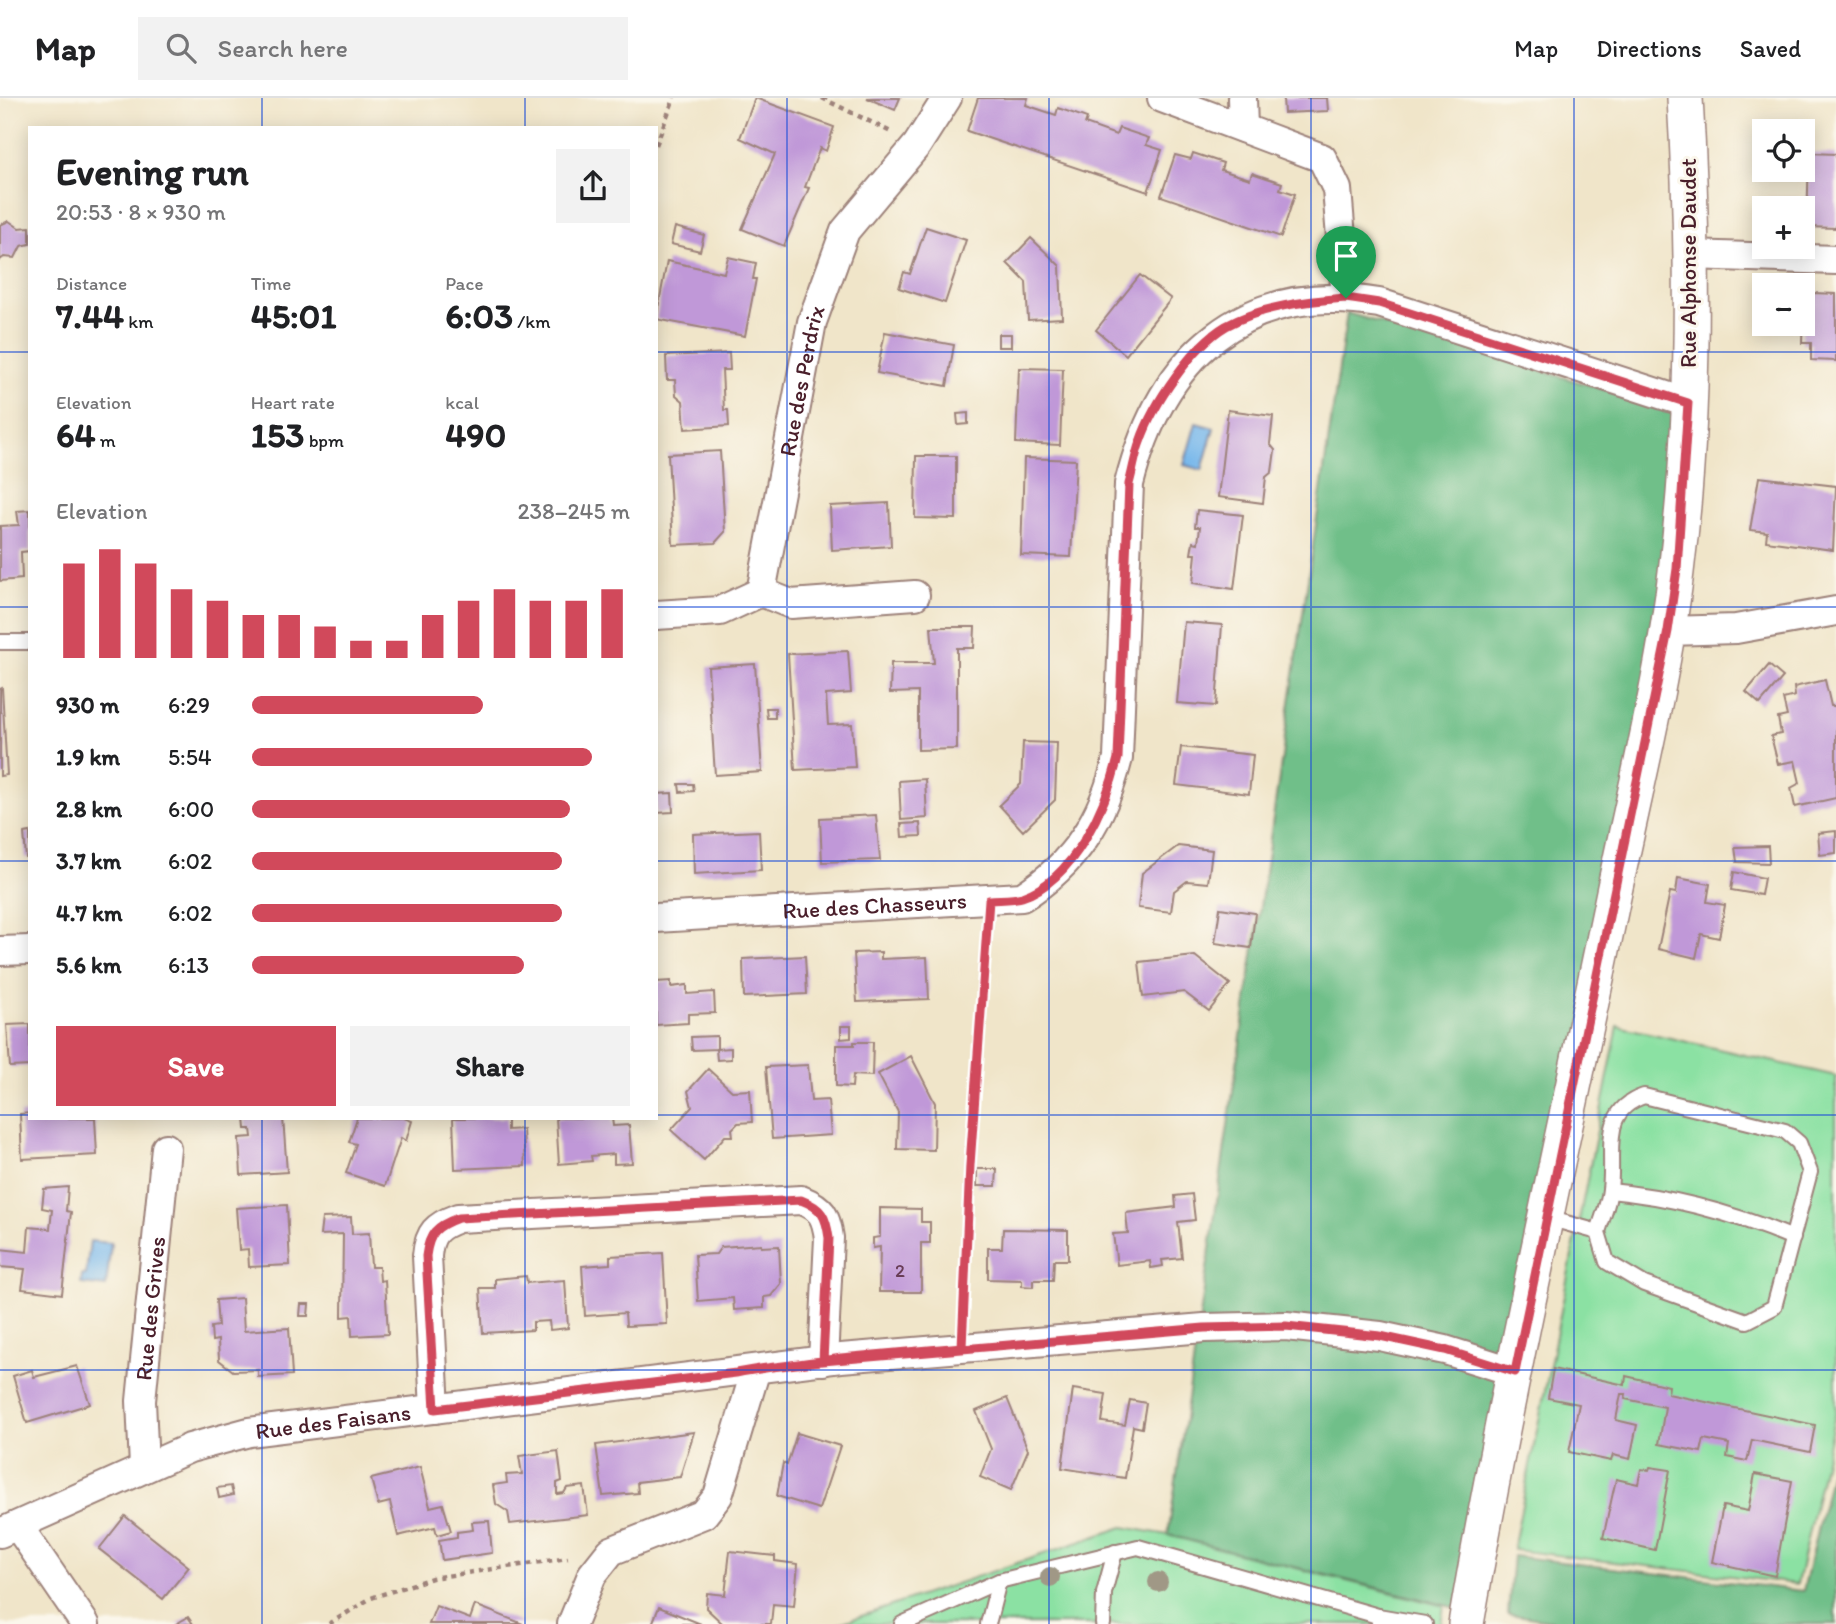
<!DOCTYPE html>
<html lang="en">
<head>
<meta charset="utf-8">
<style>
  :root { --surface:#fff; --page:#f2f2f2; --text:#202124; --muted:#757577; --line:#e0e0e0; --accent:#d1495b }
  body { margin:0; font-family:Itim,sans-serif; background:var(--page); color:var(--text); height:100vh; display:flex; flex-direction:column; font-size:26px; white-space:nowrap }
  * { box-sizing:border-box; margin:0 }
  p { font-size:23px; color:var(--muted) }
  .icon { flex:none; width:38px; height:38px; fill:none; stroke:currentColor; stroke-width:2; stroke-linecap:round; stroke-linejoin:round }
  .map { position:relative; flex:1; overflow:hidden }
  .sheet { position:absolute; left:28px; top:28px; width:630px; height:994px; display:flex; flex-direction:column; background:var(--surface); border-radius:0px; box-shadow:0 4px 18px #0003 }
  .sheet>* { flex:none }
  .tools { position:absolute; left:1752px; top:21px; display:grid; gap:14px }
  .tools a { display:grid; place-items:center; width:63px; height:63px; border-radius:0px; background:var(--surface); box-shadow:0 4px 18px #0003; font-size:35px }
  .pin { position:absolute; display:grid; place-items:center; width:60px; height:60px; color:#fff; margin:-72px -30px; border-radius:50% 50% 50% 0; rotate:-45deg; box-shadow:0 0 7px #0007 }
  .pin .icon { rotate:45deg }
  .round { display:grid; place-items:center; flex:none; width:74px; height:74px; border-radius:0px; background:var(--page) }
  .head { display:flex; align-items:center; justify-content:space-between; height:119px; padding:0 28px }
  h1 { font-size:38px; font-weight:700; line-height:52px }
  .figures { display:grid; grid-template-columns:repeat(3,1fr); gap:10px; height:119px; padding:7px 28px }
  .figures div { display:grid; align-content:center }
  .figures b { font-size:35px; font-weight:700 }
  .figures small { font-size:19px; font-weight:400 }
  .figures p { font-size:19px }
  .chart { height:196px; padding:14px 28px }
  .chart p { display:flex; justify-content:space-between }
  .chart svg { width:100%; height:126px; margin-top:7px; stroke:var(--accent); stroke-width:6 }
  .primary-button { display:flex; gap:14px; margin-top:auto; padding:14px 28px }
  .primary-button a { flex:1; height:80px; border-radius:0px; background:var(--accent); color:#fff; font-size:28px; font-weight:700; line-height:80px; text-align:center }
  .primary-button a+a { background:var(--page); color:var(--text) }
  ul { padding:0 28px; list-style:none; font-size:23px }
  li { display:grid; grid-template-columns:112px 84px 1fr; align-items:center; height:52px }
  li i { height:18px; border-radius:9px; background:var(--accent) }
  header { display:flex; align-items:center; gap:42px; box-sizing:border-box; height:98px; padding:0 35px; background:var(--surface); border-bottom:2px solid var(--line) }
  header strong { font-size:33px }
  nav { display:flex; gap:38px; margin-inline-start:auto; font-size:24px }
  .search { width:490px; height:63px; background:var(--page); display:flex; align-items:center; gap:18px; box-sizing:border-box; padding:0 24px; border-radius:0px; color:var(--muted); font-size:26px }
  .map>svg:first-child { display:block }
</style>
</head>
<body>
<header>
<strong>Map</strong>
<div class="search"><svg class="icon" aria-label="search" viewBox="0 0 24 24"><circle cx="10" cy="10" r="6"/><path d="M15 15l6 6"/></svg>Search here</div>
<nav><a>Map</a><a>Directions</a><a>Saved</a></nav>
</header>
<div class="map">
<svg width="1836" height="1526" viewBox="0 0 1836 1526">
  <rect width="100%" height="100%" fill="#fbf7ec"/>
  <filter id="ink" filterUnits="userSpaceOnUse"><feTurbulence type="fractalNoise" baseFrequency=".0143" numOctaves="2"/><feDisplacementMap in="SourceGraphic" scale="14" xChannelSelector="R" yChannelSelector="G"/><feConvolveMatrix kernelMatrix="1 2 1 2 8 2 1 2 1" color-interpolation-filters="sRGB"/></filter>
  <filter id="wash" filterUnits="userSpaceOnUse"><feTurbulence type="fractalNoise" baseFrequency=".00686" numOctaves="4" result="noise"/><feDisplacementMap in="SourceGraphic" scale="28" xChannelSelector="R" yChannelSelector="G"/><feGaussianBlur stdDeviation="1.57" result="paint"/><feColorMatrix in="noise" values="0 0 0 0 0 0 0 0 0 0 0 0 0 0 0 0 0 1.4 0 .05"/><feComposite in="paint" operator="in"/></filter>
  <g filter="url(#wash)">
    <rect width="100%" height="100%" fill="#f0e5c9"/>
    <g fill="#8be1a3" stroke="#6a8067" stroke-width="2">
      <polygon points="1618,928 1836,978 1836,1313 1797,1486 1513,1452"/>
      <polygon points="1123,1429 1168,1437 1444,1508 1441,1526 838,1526"/>
    </g>
    <g fill="#70bf89" stroke="#5d6f5a" stroke-width="2">
      <polygon points="1347,215 1680,314 1674,515 1456,1510 1168,1437"/>
      <polygon points="1836,1352 1836,1526 1574,1526 1508,1516 1513,1458 1803,1493"/>
    </g>
    <g fill="#77b7eb" stroke="#606b8b" stroke-width="2">
      <polygon points="1196,325 1214,330 1202,372 1184,367"/>
      <polygon points="90,1143 111,1145 106,1189 81,1186 82,1177 86,1177"/>
    </g>
    <g id="blocks">
      <g fill="#c098d8">
        <polygon points="755,0 834,29 826,53 820,50 805,89 809,90 784,148 742,131 775,56 740,40"/>
        <polygon points="867,0 900,0 895,12"/>
        <polygon points="978,0 1028,0 1026,7 1056,17 1058,10 1087,20 1085,26 1116,37 1119,30 1149,40 1146,47 1162,52 1148,94 967,33"/>
        <polygon points="1283,0 1327,0 1328,13 1284,15"/>
        <polygon points="1193,55 1223,65 1221,72 1250,81 1252,75 1282,85 1280,91 1295,96 1281,139 1161,98 1175,57 1191,61"/>
        <polygon points="1809,55 1836,56 1836,130 1807,129"/>
        <polygon points="9,123 19,130 30,129 30,146 21,148 15,160 4,159 0,162 0,127"/>
        <polygon points="675,129 704,137 700,153 671,146"/>
        <polygon points="926,129 966,142 945,205 899,190 904,174 910,176"/>
        <polygon points="1031,140 1060,168 1062,220 1028,222 1026,184 1007,165"/>
        <polygon points="728,159 756,165 753,181 756,181 745,238 656,221 667,163 724,175"/>
        <polygon points="1140,177 1171,201 1126,257 1096,232"/>
        <polygon points="1813,195 1836,196 1836,263 1811,262 1811,245 1802,245 1803,212 1812,213"/>
        <polygon points="885,234 954,247 947,288 877,275"/>
        <rect x="998" y="236" width="13" height="13"/>
        <polygon points="729,255 730,272 722,272 724,312 728,312 729,328 685,331 683,303 676,297 675,282 667,282 666,258"/>
        <polygon points="1019,270 1063,271 1060,347 1016,345"/>
        <polygon points="1228,312 1273,318 1270,346 1275,352 1272,374 1266,379 1263,405 1218,399"/>
        <polygon points="968,315 968,326 958,327 957,316"/>
        <polygon points="720,353 725,434 715,445 673,447 668,356"/>
        <polygon points="916,358 956,358 956,421 915,420"/>
        <polygon points="1024,360 1076,362 1071,459 1021,457"/>
        <polygon points="1759,379 1836,388 1833,452 1766,443 1767,434 1750,432"/>
        <polygon points="889,405 891,448 832,452 830,408"/>
        <polygon points="30,412 30,453 21,454 22,481 0,483 0,428 19,427 17,413"/>
        <polygon points="1197,412 1243,417 1234,491 1193,485 1196,456 1191,456 1193,444 1198,445 1200,429 1195,429"/>
        <polygon points="1184,524 1222,527 1216,608 1177,605"/>
        <polygon points="931,529 975,529 974,550 957,550 957,651 918,652 918,594 890,595 891,565 934,565"/>
        <polygon points="848,553 851,595 826,597 828,627 852,626 855,669 795,672 788,556"/>
        <polygon points="755,566 762,674 715,677 708,569"/>
        <polygon points="1769,567 1783,579 1760,606 1746,594"/>
        <polygon points="1825,582 1831,608 1836,608 1836,700 1795,709 1791,690 1800,685 1795,663 1778,666 1771,638 1781,636 1778,620 1787,618 1783,601 1795,598 1794,589"/>
        <polygon points="2,590 7,677 0,678 0,591"/>
        <polygon points="766,610 775,610 775,620 767,620"/>
        <polygon points="1023,644 1057,645 1055,702 1023,733 999,707 1021,686"/>
        <polygon points="1181,649 1253,657 1249,696 1176,687"/>
        <polygon points="925,681 927,720 901,722 899,683"/>
        <polygon points="679,686 693,686 694,693 680,694"/>
        <polygon points="672,695 673,714 656,715 656,696"/>
        <polygon points="876,717 880,762 822,764 820,720"/>
        <polygon points="920,725 921,738 902,739 901,726"/>
        <polygon points="759,733 761,772 694,776 693,736"/>
        <polygon points="1836,733 1836,755 1820,757 1818,735"/>
        <polygon points="30,734 30,759 26,760 24,735"/>
        <polygon points="1178,748 1212,752 1208,785 1187,783 1174,793 1171,814 1138,810 1142,775"/>
        <polygon points="1768,748 1769,765 1737,764 1735,749"/>
        <polygon points="1734,774 1764,780 1761,797 1731,792"/>
        <polygon points="1678,780 1710,786 1707,804 1725,807 1719,840 1701,836 1696,860 1658,851 1670,794 1676,795"/>
        <polygon points="1220,810 1255,815 1251,850 1215,845"/>
        <polygon points="881,854 881,861 927,859 929,901 857,904 854,855"/>
        <polygon points="805,858 807,896 744,899 743,861"/>
        <polygon points="1195,858 1230,886 1209,913 1184,894 1143,899 1139,864"/>
        <polygon points="671,883 671,889 687,887 687,896 714,894 715,915 688,916 688,925 656,927 656,884"/>
        <polygon points="30,926 30,968 10,969 7,927"/>
        <polygon points="841,928 851,928 851,940 841,941"/>
        <polygon points="717,938 717,951 692,952 691,939"/>
        <polygon points="854,944 873,944 872,978 853,977 852,989 836,988 836,947 854,947"/>
        <polygon points="731,950 731,961 717,962 716,951"/>
        <polygon points="911,958 935,1005 934,1052 897,1051 898,1014 878,976"/>
        <polygon points="808,967 811,1003 828,1002 831,1037 772,1041 766,969"/>
        <polygon points="708,971 732,993 750,992 752,1024 738,1025 732,1031 733,1038 725,1038 704,1062 671,1032 692,1009 688,993"/>
        <polygon points="30,1015 30,1020 95,1020 97,1057 22,1061 20,1016"/>
        <polygon points="245,1020 283,1020 287,1074 241,1077 239,1040 252,1039 251,1031 246,1031"/>
        <polygon points="357,1020 404,1020 412,1023 406,1043 401,1040 385,1088 346,1075 356,1046 349,1044"/>
        <polygon points="453,1020 507,1020 507,1032 523,1031 525,1068 455,1071"/>
        <polygon points="556,1020 612,1020 613,1028 629,1027 632,1065 614,1066 614,1056 591,1058 592,1063 559,1066"/>
        <polygon points="977,1071 997,1071 996,1088 977,1088"/>
        <polygon points="68,1089 66,1113 71,1114 62,1196 22,1191 25,1171 0,1169 0,1151 27,1154 29,1129 50,1131 52,1112 42,1110 44,1091"/>
        <polygon points="1192,1096 1195,1122 1178,1124 1182,1160 1162,1162 1163,1168 1151,1170 1150,1163 1117,1167 1113,1136 1128,1135 1126,1115 1176,1109 1175,1098"/>
        <polygon points="287,1107 290,1167 249,1169 248,1151 239,1152 236,1110"/>
        <polygon points="880,1110 921,1111 921,1124 930,1124 930,1145 921,1145 921,1194 879,1194 880,1149 873,1150 873,1140 880,1139"/>
        <polygon points="351,1119 352,1136 369,1135 371,1169 379,1169 380,1183 385,1182 388,1236 352,1238 351,1218 342,1219 343,1136 320,1137 322,1120"/>
        <polygon points="1003,1131 1068,1132 1068,1162 1054,1162 1053,1182 1033,1182 1033,1189 1022,1188 1022,1182 988,1181 988,1150 1002,1150"/>
        <polygon points="761,1146 761,1149 779,1148 781,1186 771,1198 764,1199 764,1210 734,1212 733,1200 698,1203 695,1157 716,1156 721,1149"/>
        <polygon points="663,1155 667,1226 626,1228 625,1215 585,1218 582,1168 610,1166 610,1158"/>
        <polygon points="526,1178 527,1185 565,1182 568,1230 550,1232 549,1223 533,1224 533,1232 483,1235 480,1190 495,1190 495,1181"/>
        <polygon points="242,1200 244,1233 289,1230 292,1277 258,1279 258,1272 233,1273 219,1262 218,1242 212,1243 211,1229 218,1228 216,1202"/>
        <polygon points="301,1206 309,1206 308,1218 300,1218"/>
        <polygon points="77,1268 90,1306 27,1325 13,1278 32,1272 34,1279"/>
        <polygon points="1553,1271 1625,1287 1626,1278 1669,1288 1668,1296 1815,1327 1810,1354 1752,1342 1747,1363 1727,1359 1729,1346 1704,1341 1701,1354 1659,1346 1665,1309 1625,1301 1626,1296 1621,1296 1616,1322 1637,1327 1630,1361 1613,1357 1611,1363 1569,1354 1579,1306 1548,1300"/>
        <polygon points="1073,1291 1106,1296 1102,1324 1125,1327 1130,1302 1146,1305 1142,1330 1133,1328 1125,1380 1062,1370"/>
        <polygon points="1007,1300 1028,1352 1011,1392 980,1379 991,1351 976,1313"/>
        <polygon points="694,1334 680,1379 637,1384 638,1395 603,1398 596,1347"/>
        <polygon points="797,1335 840,1348 819,1411 777,1398 783,1365 787,1367"/>
        <polygon points="558,1353 562,1383 557,1385 557,1396 564,1395 567,1390 584,1388 588,1417 510,1426 508,1414 496,1406 493,1387 507,1385 506,1377 522,1376 519,1358"/>
        <polygon points="420,1369 430,1409 443,1406 451,1433 437,1437 435,1429 398,1438 390,1404 378,1407 371,1381"/>
        <polygon points="1650,1369 1670,1372 1655,1452 1603,1440 1616,1381 1638,1386 1641,1371 1649,1372"/>
        <polygon points="1755,1376 1792,1383 1775,1478 1712,1464 1723,1408 1748,1413"/>
        <polygon points="231,1388 233,1397 219,1400 217,1390"/>
        <polygon points="125,1418 189,1469 163,1501 99,1451"/>
        <polygon points="489,1423 492,1455 442,1462 439,1442 457,1439 457,1434 473,1432 472,1424"/>
        <polygon points="730,1453 775,1458 775,1463 798,1466 794,1508 773,1506 771,1526 723,1526 706,1510 707,1495 725,1497"/>
        <polygon points="475,1507 523,1526 429,1526 436,1508 470,1521"/>
        <polygon points="659,1509 701,1526 652,1526"/>
        <polygon points="188,1519 193,1526 176,1526"/>
      </g>
    </g>
  </g>
  <g filter="url(#ink)">
    <use href="#blocks" fill-opacity="0" stroke="#9d827a" stroke-width="2"/>
    <g fill="none" stroke-linecap="round" stroke-linejoin="round">
      <defs>
        <g id="service">
          <polyline points="0,544 30,544"/>
          <path d="M1610 1093C1675 1099 1733 1115 1793 1140"/>
          <path d="M1548 1120 1598 1134 1607 1164 1644 1186 1747 1223 1774 1209 1810 1074 1799 1045 1785 1033 1644 998C1599 1013 1615 1053 1610 1091 1609 1105 1602 1120 1598 1134"/>
          <polyline points="1379,1524 1378,1518 1425,1526"/>
          <polyline points="902,1526 999,1483 1138,1449 1378,1518"/>
          <polyline points="988,1526 999,1483"/>
          <polyline points="1103,1526 1104,1495 1115,1454"/>
        </g>
        <g id="minor">
          <polyline points="1162,0 1322,60 1337,91 1346,200"/>
          <polyline points="1242,0 1243,30"/>
          <polyline points="1690,157 1836,162"/>
          <path id="s1" d="M761 494 812 224 845 133 917 47 947 0"/>
          <polyline points="761,494 791,506 915,497"/>
          <polyline points="656,517 720,513 761,494"/>
          <polyline points="1668,533 1736,531 1836,513"/>
          <path id="s2" d="M656 820 1022 799C1076 765 1103 720 1118 660L1129 386C1161 259 1243 182 1379 205L1688 305"/>
          <polyline points="0,853 30,852"/>
          <path d="M435 1311 427 1158C429 1135 436 1128 458 1120L801 1102C822 1110 826 1118 829 1140L823 1263"/>
          <path id="s3" d="M144 1369 141 1303 166 1050"/>
          <polyline points="18,1428 85,1526"/>
          <path id="s4" d="M0 1435 190 1350 249 1334 841 1260 1204 1230 1286 1228 1380 1238 1445 1252 1515 1274"/>
          <polyline points="572,1526 592,1477 611,1453 704,1416 718,1398 756,1271"/>
        </g>
        <path id="tertiary" d="M1466 1526C1508 1281 1564 1038 1614 794 1636 688 1663 581 1676 474 1695 323 1694 152 1685 0"/>
      </defs>
      <use href="#service" stroke="#9d827a" stroke-width="18"/>
      <use href="#minor" stroke="#9d827a" stroke-width="32"/>
      <use href="#tertiary" stroke="#9d827a" stroke-width="38"/>
      <g stroke="#9d827a" stroke-width="4.5" stroke-dasharray="5 5" stroke-linecap="butt">
        <polyline points="822,0 891,34"/>
        <polyline points="656,47 674,0"/>
        <polyline points="964,1221 970,1067 987,831"/>
        <polyline points="329,1526 371,1500 432,1480 568,1460"/>
      </g>
      <use href="#service" stroke="#fff" stroke-width="14"/>
      <use href="#minor" stroke="#fff" stroke-width="28"/>
      <use href="#tertiary" stroke="#fff" stroke-width="35"/>
    </g>
    <g fill="#a09886">
      <circle cx="1050" cy="1479" r="10"/>
      <circle cx="1158" cy="1484" r="10"/>
    </g>
  </g>
  <g fill="none" stroke-linecap="round" stroke-linejoin="round" filter="url(#ink)">
    <defs>
      <path id="route" d="M1346 200C1306 203 1262 208 1226 228 1192 248 1153 306 1140 344 1135 357 1133 372 1129 386L1118 660C1106 708 1074 782 1022 799 1012 802 999 801 989 802L970 1067 962 1249 841 1260C806 1266 770 1268 736 1275L435 1311 426 1158C429 1135 436 1128 458 1120L801 1102C822 1110 826 1118 829 1140L823 1263 1204 1230 1286 1228 1380 1238 1445 1252 1515 1274 1668 533 1677 471 1688 305 1379 205 1346 200"/>
    </defs>
    <use href="#route" stroke="#fff" stroke-width="14"/>
    <use href="#route" stroke="#d1495b" stroke-width="9"/>
  </g>
  <path fill="none" stroke="#1d4ed8" stroke-width="2" stroke-opacity="0.55" d="M262 0V30M525 0V30M787 0V1526M1049 0V1526M1311 0V1526M1574 0V1526M0 254H30M656 254H1836M0 509H30M656 509H1836M0 763H30M656 763H1836M0 1017H30M656 1017H1836M262 1020V1526M525 1020V1526M0 1272H1836"/>
  <g text-anchor="middle" dominant-baseline="central" stroke-width="6" stroke-linejoin="round" paint-order="stroke">
    <g font-size="19" fill="#683d56">
      <text x="900" y="1172">2</text>
    </g>
    <g font-size="23" fill="#4a1f2b" stroke="#fbf7ec">
      <text transform="translate(1688 165) rotate(-90)">Rue Alphonse Daudet</text>
      <text stroke="none"><textPath href="#s1" startOffset="215">Rue des Perdrix</textPath></text>
      <text stroke="none"><textPath href="#s2" startOffset="219">Rue des Chasseurs</textPath></text>
      <text stroke="none"><textPath href="#s3" startOffset="159">Rue des Grives</textPath></text>
      <text stroke="none"><textPath href="#s4" startOffset="354">Rue des Faisans</textPath></text>
    </g>
  </g>
</svg>
<div class="tools">
<a><svg class="icon" aria-label="locate" viewBox="0 0 24 24"><circle cx="12" cy="12" r="6"/><path d="M12 2v4M12 18v4M2 12h4M18 12h4"/></svg></a>
<a>+</a>
<a>−</a>
</div>
<div class="pin" style="left:1346px;top:200px;background:#1e9e55"><svg class="icon" aria-label="arrive" viewBox="0 0 24 24"><path d="M6 21V4h12l-3 4 3 4H6"/></svg></div>
<section class="sheet">
<div class="head"><div><h1>Evening run</h1><p>20:53 · 8 × 930 m</p></div><a class="round"><svg class="icon" aria-label="share" viewBox="0 0 24 24"><path d="M12 15V3M7 8l5-5 5 5M5 13v7h14v-7"/></svg></a></div>
<div class="figures">
<div><p>Distance</p><b>7.44<small> km</small></b></div>
<div><p>Time</p><b>45:01</b></div>
<div><p>Pace</p><b>6:03<small> /km</small></b></div>
</div>
<div class="figures">
<div><p>Elevation</p><b>64<small> m</small></b></div>
<div><p>Heart rate</p><b>153<small> bpm</small></b></div>
<div><p>kcal</p><b>490</b></div>
</div>
<div class="chart"><p><span>Elevation</span>238–245 m</p>
<svg viewBox="0 0 160 44" preserveAspectRatio="none"><path d="M5 44V11M15 44V6M25 44V11M35 44V20M45 44V24M55 44V29M65 44V29M75 44V33M85 44V38M95 44V38M105 44V29M115 44V24M125 44V20M135 44V24M145 44V24M155 44V20"/></svg>
</div>
<ul>
<li><b>930 m</b>6:29<i style="width:61%"></i></li>
<li><b>1.9 km</b>5:54<i style="width:90%"></i></li>
<li><b>2.8 km</b>6:00<i style="width:84%"></i></li>
<li><b>3.7 km</b>6:02<i style="width:82%"></i></li>
<li><b>4.7 km</b>6:02<i style="width:82%"></i></li>
<li><b>5.6 km</b>6:13<i style="width:72%"></i></li>
</ul>
<div class="primary-button"><a>Save</a><a>Share</a></div>
</section>
</div>
</body>
</html>
